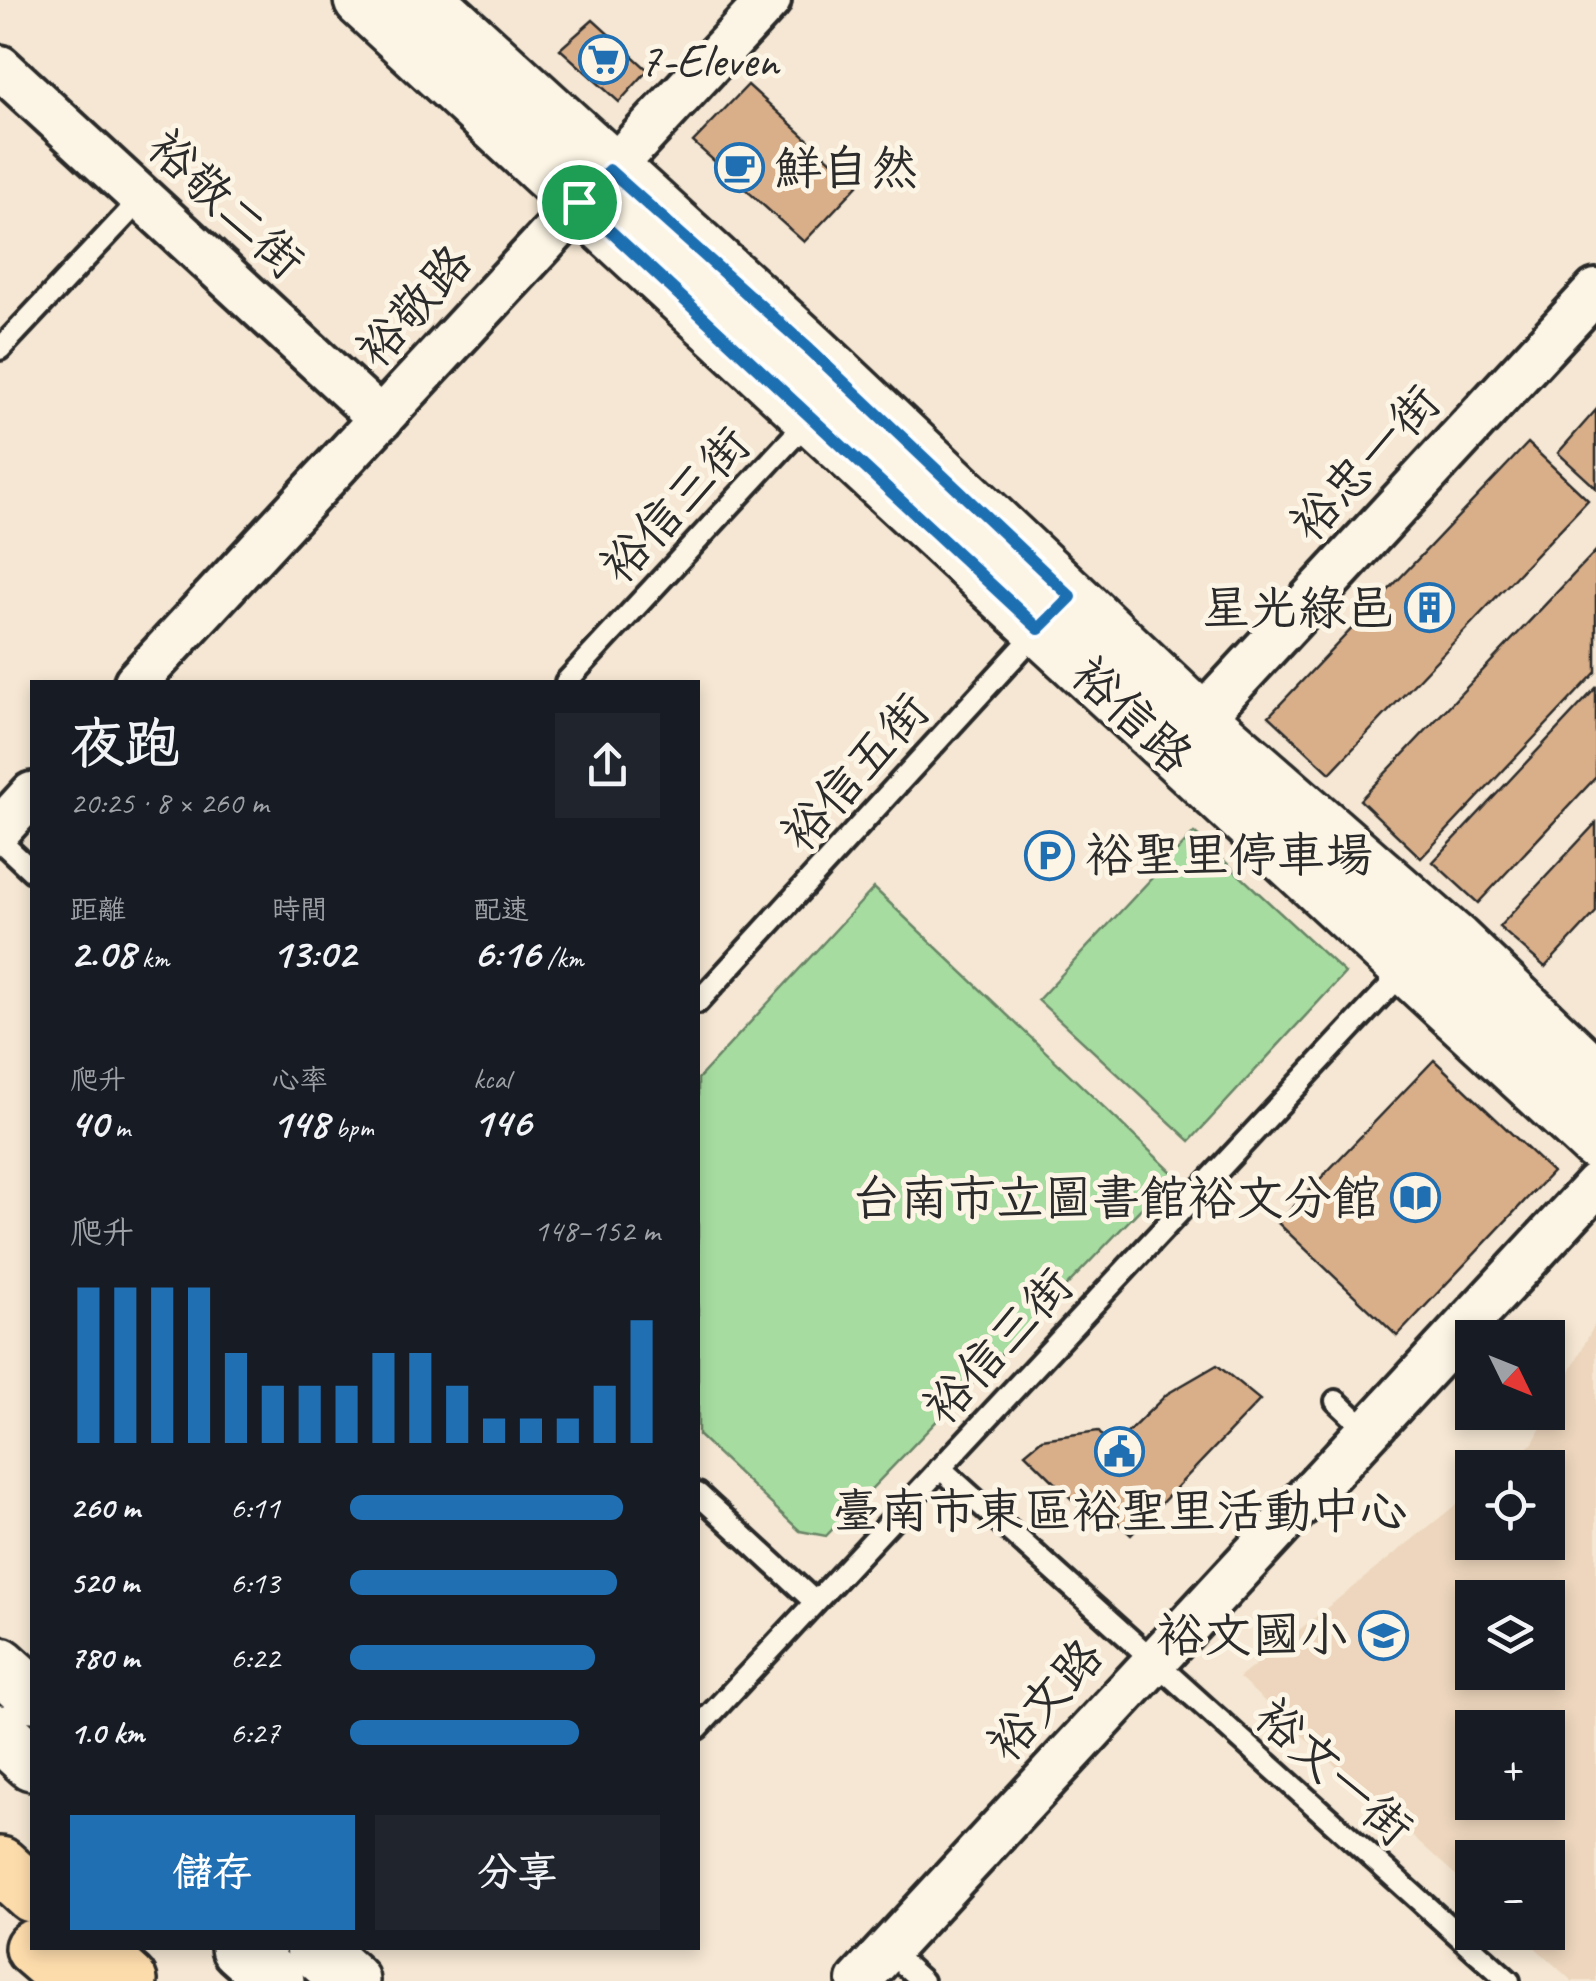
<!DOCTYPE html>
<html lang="zh-TW">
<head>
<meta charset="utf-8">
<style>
  :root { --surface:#171b24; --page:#20242c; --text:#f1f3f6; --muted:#9ea1a6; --accent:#1f6fb2 }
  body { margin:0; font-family:Caveat,"LXGW WenKai TC",sans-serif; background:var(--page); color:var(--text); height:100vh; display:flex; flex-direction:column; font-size:38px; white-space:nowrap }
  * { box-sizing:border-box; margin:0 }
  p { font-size:32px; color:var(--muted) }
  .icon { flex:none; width:55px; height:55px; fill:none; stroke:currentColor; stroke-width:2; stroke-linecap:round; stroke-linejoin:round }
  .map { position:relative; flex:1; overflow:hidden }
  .drawer { position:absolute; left:30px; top:680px; width:670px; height:1270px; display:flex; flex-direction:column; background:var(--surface); border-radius:0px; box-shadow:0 5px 15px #0003 }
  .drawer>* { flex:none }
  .needle { width:65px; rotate:133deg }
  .tools { position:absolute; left:1455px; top:1320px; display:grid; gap:20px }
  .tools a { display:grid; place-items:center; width:110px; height:110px; border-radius:0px; background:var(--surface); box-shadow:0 5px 15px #0003; font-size:50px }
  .pin { position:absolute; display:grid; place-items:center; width:85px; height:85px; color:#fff; margin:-42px; border:5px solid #fff; border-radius:50%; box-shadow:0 2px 10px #0007 }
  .round { display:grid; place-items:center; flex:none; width:105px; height:105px; border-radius:0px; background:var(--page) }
  .head { display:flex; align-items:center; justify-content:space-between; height:170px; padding:0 40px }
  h1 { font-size:55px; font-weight:700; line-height:75px }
  .figures { display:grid; grid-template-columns:repeat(3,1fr); gap:15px; height:170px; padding:10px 40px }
  .figures div { display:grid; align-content:center }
  .figures b { font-size:42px; font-weight:700 }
  .figures small { font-size:28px; font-weight:400 }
  .figures p { font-size:28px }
  .chart { height:280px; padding:20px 40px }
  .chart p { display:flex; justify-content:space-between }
  .chart svg { width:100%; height:180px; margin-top:10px; stroke:var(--accent); stroke-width:6 }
  .primary-button { display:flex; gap:20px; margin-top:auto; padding:20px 40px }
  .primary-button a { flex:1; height:115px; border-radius:0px; background:var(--accent); color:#fff; font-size:40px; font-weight:700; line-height:115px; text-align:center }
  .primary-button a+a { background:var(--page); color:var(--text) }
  ul { padding:0 40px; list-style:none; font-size:32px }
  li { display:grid; grid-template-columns:160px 120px 1fr; align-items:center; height:75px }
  li i { height:25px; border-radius:12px; background:var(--accent) }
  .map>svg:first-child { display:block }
</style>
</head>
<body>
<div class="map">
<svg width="1596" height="1981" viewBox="0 0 1596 1981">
  <rect width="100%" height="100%" fill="#f5e7d3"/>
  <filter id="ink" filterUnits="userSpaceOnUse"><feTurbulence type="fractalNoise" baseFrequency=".01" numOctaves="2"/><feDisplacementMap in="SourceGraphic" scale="20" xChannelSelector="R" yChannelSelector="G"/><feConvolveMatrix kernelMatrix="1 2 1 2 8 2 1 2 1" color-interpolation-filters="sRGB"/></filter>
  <g filter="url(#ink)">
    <path fill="#edd6bd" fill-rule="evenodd" d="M1596 1322V1981H1572L1519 1933 1548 1932V1858H1472V1890L1239 1678 1472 1492V1542H1548V1468L1503 1467 1533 1443ZM1472 1598H1548V1672H1472ZM1472 1728H1548V1802H1472Z"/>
    <g fill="#a6dca0" stroke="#688466" stroke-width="2.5">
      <polygon points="1194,833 1345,973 1190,1141 1038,1000"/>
      <polygon points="874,888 1174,1174 826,1536 800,1531 698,1435 698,1079"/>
    </g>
    <g fill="#d9af8a" stroke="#2b2b2b" stroke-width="2.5">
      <polygon points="593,20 648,70 619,102 560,49"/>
      <polygon points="748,85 858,185 804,242 693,142"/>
      <polygon points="1596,410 1596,488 1558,453"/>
      <polygon points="1528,443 1588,500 1330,773 1269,716"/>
      <polygon points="1596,551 1596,672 1421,858 1360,800"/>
      <polygon points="1596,688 1596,777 1478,903 1433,862"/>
      <polygon points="1596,823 1596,912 1545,967 1499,927"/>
      <polygon points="1434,1060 1552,1172 1397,1336 1278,1223"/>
      <polygon points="1217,1365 1260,1400 1131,1535 1094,1500 1085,1512 1025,1453 1042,1439 1098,1431 1112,1448 1167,1394"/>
    </g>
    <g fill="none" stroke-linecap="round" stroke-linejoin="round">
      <defs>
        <g id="lane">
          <polyline points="0,349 142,198"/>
          <polyline points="566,682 809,420"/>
          <polyline points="0,841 32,871"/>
          <polyline points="698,1002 1038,631"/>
          <polyline points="1336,1401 1369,1432"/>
          <polyline points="940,1468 1509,1981"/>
          <polyline points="698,1494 815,1602"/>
          <polyline points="698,1728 1405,970"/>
          <polyline points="888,1950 922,1981"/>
        </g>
        <g id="street">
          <polyline points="0,67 381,419"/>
          <polyline points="136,682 769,0"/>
          <polyline points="1178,743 1596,291"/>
          <polyline points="0,829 32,794"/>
          <polyline points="859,1981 1596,1185"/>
        </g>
        <g id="secondary">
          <polyline points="362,0 1596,1142"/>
          <polyline points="427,0 810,350 1200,720 1454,942 1596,1078"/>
          <polyline points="0,1665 32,1694"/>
          <polyline points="0,1733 32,1762"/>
          <polyline points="239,1948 276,1981"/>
          <polyline points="314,1948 351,1981"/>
        </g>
        <g id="highway">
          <polyline points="0,1865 32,1894"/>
          <polyline points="33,1948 71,1981"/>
          <polyline points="92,1948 129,1981"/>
        </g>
      </defs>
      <use href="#lane" stroke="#2b2b2b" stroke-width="28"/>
      <use href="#street" stroke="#2b2b2b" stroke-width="50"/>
      <use href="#secondary" stroke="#2b2b2b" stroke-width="62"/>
      <use href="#highway" stroke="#2b2b2b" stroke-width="62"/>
      <use href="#lane" stroke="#fcf5e5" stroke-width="20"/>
      <use href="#street" stroke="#fcf5e5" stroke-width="42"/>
      <use href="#secondary" stroke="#fcf5e5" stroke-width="55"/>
      <use href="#highway" stroke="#fddcac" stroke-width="55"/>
    </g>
  </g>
  <g fill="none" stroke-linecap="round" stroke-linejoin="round" filter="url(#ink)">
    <defs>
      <polygon id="route" points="609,170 810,350 1071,597 1039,629 579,202"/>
    </defs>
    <use href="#route" stroke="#fff" stroke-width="20"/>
    <use href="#route" stroke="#1f6fb2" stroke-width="12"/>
  </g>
  <defs>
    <symbol id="supermarket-ring" viewBox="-11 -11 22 22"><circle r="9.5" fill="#fcf5e5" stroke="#1f6fb2" stroke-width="1.5"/><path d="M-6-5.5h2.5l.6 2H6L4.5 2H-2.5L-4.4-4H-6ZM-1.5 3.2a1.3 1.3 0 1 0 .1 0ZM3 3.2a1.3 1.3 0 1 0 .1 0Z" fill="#1f6fb2"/></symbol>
    <symbol id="cafe-ring" viewBox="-11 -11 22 22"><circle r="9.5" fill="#fcf5e5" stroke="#1f6fb2" stroke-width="1.5"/><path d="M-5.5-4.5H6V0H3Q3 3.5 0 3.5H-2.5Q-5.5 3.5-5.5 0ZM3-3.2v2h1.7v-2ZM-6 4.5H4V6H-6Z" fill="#1f6fb2"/></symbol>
    <symbol id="building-ring" viewBox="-11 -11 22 22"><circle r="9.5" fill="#fcf5e5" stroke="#1f6fb2" stroke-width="1.5"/><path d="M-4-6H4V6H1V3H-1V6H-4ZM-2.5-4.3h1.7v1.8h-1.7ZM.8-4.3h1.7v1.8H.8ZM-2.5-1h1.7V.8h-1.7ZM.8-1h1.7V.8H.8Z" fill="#1f6fb2"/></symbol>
    <symbol id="parking-ring" viewBox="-11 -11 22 22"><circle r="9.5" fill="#fcf5e5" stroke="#1f6fb2" stroke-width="1.5"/><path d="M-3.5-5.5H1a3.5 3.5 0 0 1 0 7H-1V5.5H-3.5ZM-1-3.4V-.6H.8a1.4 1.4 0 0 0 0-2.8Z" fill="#1f6fb2"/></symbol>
    <symbol id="library-ring" viewBox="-11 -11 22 22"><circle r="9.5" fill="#fcf5e5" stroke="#1f6fb2" stroke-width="1.5"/><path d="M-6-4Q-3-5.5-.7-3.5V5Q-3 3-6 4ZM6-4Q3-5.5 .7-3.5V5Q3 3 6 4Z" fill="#1f6fb2"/></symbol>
    <symbol id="civic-ring" viewBox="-11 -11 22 22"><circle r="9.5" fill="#fcf5e5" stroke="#1f6fb2" stroke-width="1.5"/><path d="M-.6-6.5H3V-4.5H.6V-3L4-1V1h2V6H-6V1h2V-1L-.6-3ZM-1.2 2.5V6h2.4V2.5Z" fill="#1f6fb2"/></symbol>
    <symbol id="school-ring" viewBox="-11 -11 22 22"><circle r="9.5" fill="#fcf5e5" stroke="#1f6fb2" stroke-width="1.5"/><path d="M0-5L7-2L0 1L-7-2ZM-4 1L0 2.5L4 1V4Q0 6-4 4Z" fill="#1f6fb2"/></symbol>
  </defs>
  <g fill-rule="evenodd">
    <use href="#supermarket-ring" x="576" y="32" width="55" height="55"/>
    <use href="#cafe-ring" x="712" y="140" width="55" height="55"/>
    <use href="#building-ring" x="1402" y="580" width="55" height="55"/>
    <use href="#parking-ring" x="1022" y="828" width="55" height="55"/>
    <use href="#library-ring" x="1388" y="1170" width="55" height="55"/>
    <use href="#civic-ring" x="1092" y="1424" width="55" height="55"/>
    <use href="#school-ring" x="1356" y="1608" width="55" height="55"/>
  </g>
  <g text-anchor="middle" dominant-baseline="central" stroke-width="10" stroke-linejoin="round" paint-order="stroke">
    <g font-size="48" fill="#2b2b2b" stroke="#fcf5e5" text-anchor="start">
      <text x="639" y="60">7-Eleven</text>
      <text x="774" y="168">鮮自然</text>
      <text x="1394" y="608" text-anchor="end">星光綠邑</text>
      <text x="1085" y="855">裕聖里停車場</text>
      <text x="1380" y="1198" text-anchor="end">台南市立圖書館裕文分館</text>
      <text x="1120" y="1511" text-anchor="middle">臺南市東區裕聖里活動中心</text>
      <text x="1348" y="1635" text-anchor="end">裕文國小</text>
    </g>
    <g font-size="48" fill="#2b2b2b" stroke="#fcf5e5">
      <text transform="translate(226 204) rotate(43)">裕敬二街</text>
      <text transform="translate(414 306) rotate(-48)">裕敬路</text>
      <text transform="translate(1365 463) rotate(-47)">裕忠一街</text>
      <text transform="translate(675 505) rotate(-47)">裕信三街</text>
      <text transform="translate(1132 715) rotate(43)">裕信路</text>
      <text transform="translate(855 772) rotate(-48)">裕信五街</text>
      <text transform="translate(998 1346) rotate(-47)">裕信三街</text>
      <text transform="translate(1045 1700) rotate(-48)">裕文路</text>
      <text transform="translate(1334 1772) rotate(42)">裕文一街</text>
    </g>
  </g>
</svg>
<div class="tools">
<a><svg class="needle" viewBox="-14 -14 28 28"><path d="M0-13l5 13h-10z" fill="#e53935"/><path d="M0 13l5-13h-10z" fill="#9ea1a6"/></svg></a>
<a><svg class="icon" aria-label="locate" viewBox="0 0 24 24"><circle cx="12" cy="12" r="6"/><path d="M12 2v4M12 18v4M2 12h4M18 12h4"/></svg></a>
<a><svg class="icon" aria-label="layers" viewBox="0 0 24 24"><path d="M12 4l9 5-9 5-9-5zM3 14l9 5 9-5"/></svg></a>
<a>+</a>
<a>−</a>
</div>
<div class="pin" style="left:579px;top:202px;background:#1e9e55"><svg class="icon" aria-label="arrive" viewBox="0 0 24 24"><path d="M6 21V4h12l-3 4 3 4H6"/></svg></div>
<section class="drawer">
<div class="head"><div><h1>夜跑</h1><p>20:25 · 8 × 260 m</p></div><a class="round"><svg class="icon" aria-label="share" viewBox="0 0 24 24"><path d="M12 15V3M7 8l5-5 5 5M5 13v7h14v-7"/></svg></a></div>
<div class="figures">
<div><p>距離</p><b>2.08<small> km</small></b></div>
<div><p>時間</p><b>13:02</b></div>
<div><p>配速</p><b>6:16<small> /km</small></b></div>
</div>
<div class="figures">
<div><p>爬升</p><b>40<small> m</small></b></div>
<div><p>心率</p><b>148<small> bpm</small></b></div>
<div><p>kcal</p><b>146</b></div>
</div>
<div class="chart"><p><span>爬升</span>148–152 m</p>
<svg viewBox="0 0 160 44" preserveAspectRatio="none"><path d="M5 44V6M15 44V6M25 44V6M35 44V6M45 44V22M55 44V30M65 44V30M75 44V30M85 44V22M95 44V22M105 44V30M115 44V38M125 44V38M135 44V38M145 44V30M155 44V14"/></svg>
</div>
<ul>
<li><b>260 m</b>6:11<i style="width:88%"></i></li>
<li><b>520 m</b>6:13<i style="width:86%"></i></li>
<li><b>780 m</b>6:22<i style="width:79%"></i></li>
<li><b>1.0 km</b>6:27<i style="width:74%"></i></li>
</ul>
<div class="primary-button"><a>儲存</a><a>分享</a></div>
</section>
</div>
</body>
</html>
